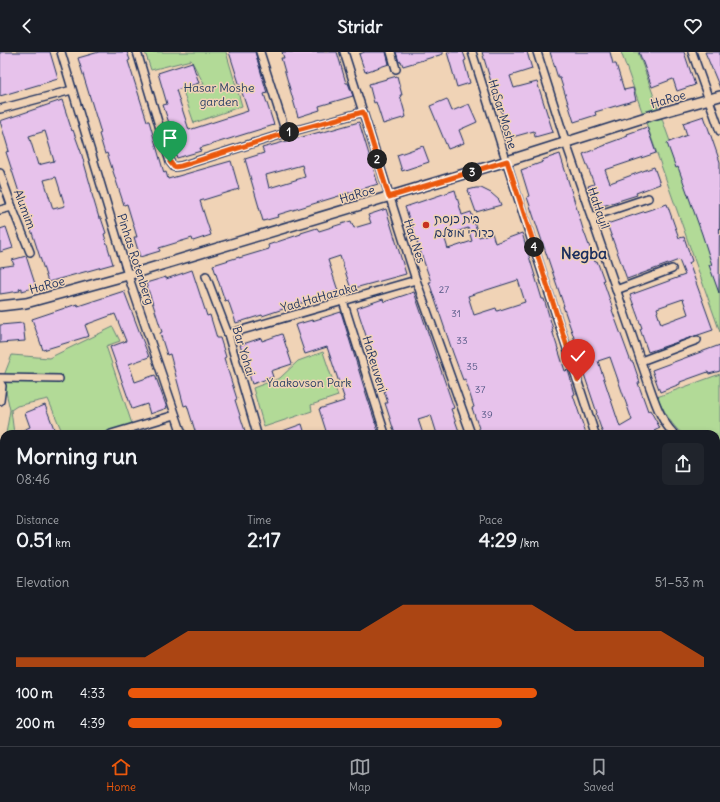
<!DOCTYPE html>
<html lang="en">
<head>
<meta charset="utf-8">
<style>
  :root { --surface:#171b24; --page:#20242c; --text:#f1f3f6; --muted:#9ea1a6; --line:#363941; --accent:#ea580c }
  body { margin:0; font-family:Delius,"Playpen Sans Hebrew",sans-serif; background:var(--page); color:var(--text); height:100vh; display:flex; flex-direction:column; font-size:15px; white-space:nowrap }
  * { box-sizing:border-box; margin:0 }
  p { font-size:13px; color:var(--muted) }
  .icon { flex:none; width:22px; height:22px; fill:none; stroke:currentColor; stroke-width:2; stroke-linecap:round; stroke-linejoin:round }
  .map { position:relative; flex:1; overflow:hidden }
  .panel { position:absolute; left:0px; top:378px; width:720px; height:316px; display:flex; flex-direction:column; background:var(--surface); border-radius:12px 12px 0 0; box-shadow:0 2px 6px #0003 }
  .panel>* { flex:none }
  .pin { position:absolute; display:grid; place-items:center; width:34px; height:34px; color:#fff; margin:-41px -17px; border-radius:50% 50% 50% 0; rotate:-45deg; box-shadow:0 0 4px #0007 }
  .pin .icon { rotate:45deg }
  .km { position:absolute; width:20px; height:20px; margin:-10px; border-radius:50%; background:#222; color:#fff; font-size:11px; line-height:20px; text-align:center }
  .round { display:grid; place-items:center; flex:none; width:42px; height:42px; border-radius:6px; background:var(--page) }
  .overview { display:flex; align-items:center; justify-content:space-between; height:68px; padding:0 16px }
  h1 { font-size:22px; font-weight:700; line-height:30px }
  .figures { display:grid; grid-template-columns:repeat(3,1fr); gap:6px; height:68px; padding:4px 16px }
  .figures div { display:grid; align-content:center }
  .figures b { font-size:20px; font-weight:700 }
  .figures small { font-size:11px; font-weight:400 }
  .figures p { font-size:11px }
  .chart { height:112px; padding:8px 16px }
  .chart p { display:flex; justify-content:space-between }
  .chart svg { width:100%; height:72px; margin-top:4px; fill:var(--accent); opacity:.7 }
  ul { padding:0 16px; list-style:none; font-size:13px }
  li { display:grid; grid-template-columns:64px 48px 1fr; align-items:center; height:30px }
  li i { height:10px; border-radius:5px; background:var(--accent) }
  header { display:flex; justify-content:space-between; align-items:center; height:52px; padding:0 16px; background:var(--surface); font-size:18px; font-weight:700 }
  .dock { display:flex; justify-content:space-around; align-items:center; height:56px; border-top:1px solid var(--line); background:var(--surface); font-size:11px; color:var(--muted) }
  .dock a { display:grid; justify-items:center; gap:2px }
  .dock .selected { color:var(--accent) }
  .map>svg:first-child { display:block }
</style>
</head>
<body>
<header><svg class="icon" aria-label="back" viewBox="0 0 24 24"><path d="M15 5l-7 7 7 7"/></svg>Stridr<svg class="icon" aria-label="heart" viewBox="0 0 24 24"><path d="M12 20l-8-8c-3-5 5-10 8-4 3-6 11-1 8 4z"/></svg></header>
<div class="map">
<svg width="720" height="694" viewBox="0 0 720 694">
  <rect width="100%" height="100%" fill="#f0d3b6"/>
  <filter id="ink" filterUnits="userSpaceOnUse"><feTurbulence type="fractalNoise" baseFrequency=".025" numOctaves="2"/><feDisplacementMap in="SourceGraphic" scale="8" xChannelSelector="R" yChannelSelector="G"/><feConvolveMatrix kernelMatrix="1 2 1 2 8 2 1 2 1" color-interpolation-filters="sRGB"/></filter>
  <g filter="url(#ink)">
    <g fill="#b2da97" stroke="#66847a">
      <polygon points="145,0 226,0 242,54 194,71 183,39 204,32 191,8 151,18"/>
      <polygon points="621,0 638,0 720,229 720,280"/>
      <polygon points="113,275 120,289 106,294 132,372 99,382 63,382 48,347 17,354 11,358 14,382 6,382 10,358 3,326 12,303 49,306"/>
      <polygon points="323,300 338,344 311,353 312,359 264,375 253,336 280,326 298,309"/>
      <path d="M720 322V390H716V382C706 382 694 384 685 382 673 379 662 354 657 345Z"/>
      <polygon points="84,690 180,690 169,694 86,694"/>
    </g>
    <g fill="#e7c2eb" stroke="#1b2f5e" fill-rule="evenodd">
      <polygon points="0,0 50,0 58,27 0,44"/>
      <polygon points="99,0 127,0 130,8 128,9 147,69 149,69 164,121 166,120 168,127 231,109 239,137 200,149 211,183 193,189 192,186 159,196 160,199 140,205 134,185 137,185 127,152 124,153 107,101 105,102 99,82 101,81 78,6"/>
      <polygon points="229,0 255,0 267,41 264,42 274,73 200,96 201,99 177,106 170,84 173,83 163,53 167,52 158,21 192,10 199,31 176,38 189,78 248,59"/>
      <polygon points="282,0 337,0 346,31 348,31 353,44 319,54 320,58 298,65 281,6 284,6"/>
      <polygon points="365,0 386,0 389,12 365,20 359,2"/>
      <polygon points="396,0 443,0 443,2 403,14 401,9 399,10"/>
      <polygon points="447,0 463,0 466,8 464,9 470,31 457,35"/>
      <polygon points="482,0 527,0 532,17 510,24 514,36 537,30 553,80 535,85 534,79 509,86 494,33 492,33"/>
      <polygon points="550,0 610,0 613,12 616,12 624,38 633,36 636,48 595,60 596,63 574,70 560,26 558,26"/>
      <polygon points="639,0 684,0 695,33 677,39 673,27 652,35"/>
      <polygon points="705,0 720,0 720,36"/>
      <polygon points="397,24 402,43 400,43 406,65 383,72 376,50 374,51 369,32"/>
      <polygon points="447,47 452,59 469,52 477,70 459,78 464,91 448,97 430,54"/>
      <path d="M62 48 72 79 73 78 81 100 92 139H91L99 166H101L106 181 104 182 113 212 48 230 6 100 9 99 0 69ZM45 79 54 109 38 113 29 84ZM56 125 65 154 53 157 44 128Z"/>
      <polygon points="704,64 720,110 719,241 709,213 712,213 702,182 678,115 676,116 667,91 687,83 683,71"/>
      <path d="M359 70 378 132 277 163 278 165 263 169 245 107 264 101 262 96 320 80V81ZM302 113 305 125 269 136 266 123Z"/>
      <polygon points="647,75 656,101 605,118 610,131 654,115 660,132 636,141 637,143 596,156 588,134 594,132 583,102 606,93 606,92 628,84 627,82"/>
      <polygon points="423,94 429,110 402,119 397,103"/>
      <path d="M560 102 583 177 595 210 597 209 604 228H603L613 257 612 258 631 310H633L640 331H638L648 359 650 358 660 376 654 379 658 382H603L596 362 597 361 579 307 581 306 563 254H564L527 145 529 144 521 118 543 110 542 108ZM610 305 632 368 620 375 598 309Z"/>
      <polygon points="476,136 481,136 491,141 499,148 501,153 476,160 468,138"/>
      <path d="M455 138 462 163 471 160 479 185 492 181 495 191 522 181 542 247H544L553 277 552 278 565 319 568 318 575 342 573 343 586 382H481L472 356 474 355 465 327 463 328 453 301 429 230H431L405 155ZM468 176 472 189 448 197 444 184ZM518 228 525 250 497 259 496 256 474 263 468 244Z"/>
      <path d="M667 152 679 186 684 185 692 209 689 211 713 278 648 300 640 277 642 276 630 243 685 223 679 208 627 227 607 172ZM683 247 688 262 661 272 657 260 658 259 657 256Z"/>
      <polygon points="386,157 406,222 351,237 340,204 328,208 338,239 262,264 262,263 236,271 228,248 225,249 213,213 239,205 239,206 269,197 268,193 301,182 301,181 317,176 319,179 351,169 354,176 371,171 368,163"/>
      <polygon points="6,175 13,196 0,200 0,177"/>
      <polygon points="26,204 36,235 22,239 22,236 19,237 20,239 0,242 0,215 14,213 12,208"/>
      <polygon points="192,218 207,264 210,263 217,286 220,286 226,305 224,306 237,347 235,348 246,382 196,382 187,353 184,354 170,302 167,303 160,281 162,280 146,231 166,225 166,227"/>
      <polygon points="124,239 149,305 129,312 135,330 155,323 167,356 150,362 147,352 132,357 110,295 126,289 115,262 85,273 89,284 43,298 32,267 77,252 78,254"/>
      <polygon points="414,240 454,356 451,357 460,382 437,382 431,363 418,367 423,382 395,382 385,351 388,351 357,256 383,247 384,250"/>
      <polygon points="341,260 363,332 379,382 327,382 319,357 344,349 343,346 344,345 327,295 305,302 295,273 312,268 312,269"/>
      <polygon points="23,271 25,289 0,291 0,273"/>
      <polygon points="282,282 292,312 271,319 273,325 252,332 240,293 261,286 262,289"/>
      <polygon points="720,293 720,319 709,322 708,320 680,330 680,332 660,340 652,318"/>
      <polygon points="45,353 56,382 14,382 30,375 25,361"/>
      <polygon points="302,372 305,382 277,382 277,381"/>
    </g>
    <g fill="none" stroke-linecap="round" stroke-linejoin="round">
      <defs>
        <g id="minor">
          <polyline points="61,0 128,223 182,382"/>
          <polyline points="137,0 170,110 174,115 181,114 286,81 363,60"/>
          <polyline points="260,0 286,81"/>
          <polyline points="344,0 416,228 471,382"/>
          <polyline points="391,0 396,17"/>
          <polyline points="472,0 525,168 595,382"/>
          <path d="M537 0 566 91 649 333C655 350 661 369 674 382"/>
          <polyline points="692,0 720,79"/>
          <polyline points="0,57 72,38"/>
          <polyline points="0,121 12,155 30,200"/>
          <polyline points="0,158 12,155"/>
          <polyline points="591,165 648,146"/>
          <polyline points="206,224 228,282 257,382"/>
          <polyline points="616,238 672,217"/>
          <polyline points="343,249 385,382"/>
          <polyline points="228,282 416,228"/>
          <polyline points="641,309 697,288"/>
          <polyline points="0,326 59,327"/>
          <polyline points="0,331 2,334 0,349"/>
          <polyline points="111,382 175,363"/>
          <polyline points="716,396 720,397"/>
          <polyline points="0,450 4,466"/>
          <polyline points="716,467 720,467"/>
          <polyline points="0,494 4,493"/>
          <polyline points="0,627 4,625"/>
          <polyline points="716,668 720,666"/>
          <polyline points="76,690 78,694"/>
          <polyline points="197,690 199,694"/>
          <polyline points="281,690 282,694"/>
          <polyline points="654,690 656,694"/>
          <polyline points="592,694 604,690"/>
        </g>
        <g id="tertiary">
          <polyline points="0,254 26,251 128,223 507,109 646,65 720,44"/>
          <polyline points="716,577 720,575"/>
          <polyline points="716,590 720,589"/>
          <polyline points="716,677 720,687"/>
          <polyline points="472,694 480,690"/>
          <polyline points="495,694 503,690"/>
        </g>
      </defs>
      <use href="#minor" stroke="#1b2f5e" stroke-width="10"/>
      <use href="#tertiary" stroke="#1b2f5e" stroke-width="12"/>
      <use href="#minor" stroke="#f0d3b6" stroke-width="7"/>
      <use href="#tertiary" stroke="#f0d3b6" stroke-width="9"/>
    </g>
  </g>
  <g fill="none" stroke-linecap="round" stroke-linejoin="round" filter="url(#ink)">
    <defs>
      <polyline id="route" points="170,110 174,115 181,114 286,81 363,60 389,145 507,109 578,328"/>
    </defs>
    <use href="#route" stroke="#fff" stroke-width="8"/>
    <use href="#route" stroke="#ea580c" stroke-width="5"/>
  </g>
  <circle fill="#c8321e" stroke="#f0d3b6" stroke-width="1.5" cx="426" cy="173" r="4"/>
  <g text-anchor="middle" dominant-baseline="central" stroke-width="3" stroke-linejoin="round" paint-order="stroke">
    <g font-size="10" fill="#4e5481">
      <text x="444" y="237">27</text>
      <text x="456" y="261">31</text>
      <text x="462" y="288">33</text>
      <text x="472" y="314">35</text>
      <text x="480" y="337">37</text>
      <text x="487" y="362">39</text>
    </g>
    <g font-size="12" fill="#2a4064" stroke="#f0d3b6">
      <text x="219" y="35">Hasar Moshe<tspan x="219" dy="14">garden</tspan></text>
      <text x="309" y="330">Yaakovson Park</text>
    </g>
    <g font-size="12" fill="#1b2f5e" stroke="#f0d3b6">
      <text transform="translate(668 47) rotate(-16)">HaRoe</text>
      <text transform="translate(503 62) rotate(73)">HaSar Moshe</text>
      <text transform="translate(357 142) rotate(-17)">HaRoe</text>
      <text transform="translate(599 156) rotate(71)">HaHayil</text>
      <text transform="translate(25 157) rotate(69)">Alumim</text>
      <text transform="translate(415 189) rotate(72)">Had Nes</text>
      <text transform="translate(136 207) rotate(72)">Pinhas Rotenberg</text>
      <text transform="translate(47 233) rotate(-15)">HaRoe</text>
      <text transform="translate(319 245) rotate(-16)">Yad HaHazaka</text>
      <text transform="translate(244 299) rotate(73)">Bar Yohai</text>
      <text transform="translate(375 312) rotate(73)">HaReuveni</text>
    </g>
    <g font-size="12" fill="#1b2f5e" stroke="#f0d3b6" text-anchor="start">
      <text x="434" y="166">בית כנסת<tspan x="434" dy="14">כדורי מועלם</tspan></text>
    </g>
    <g font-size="16" font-weight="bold" fill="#1b2f5e" stroke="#f0d3b6">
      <text x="584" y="201">Negba</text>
    </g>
  </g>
</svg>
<div class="pin" style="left:170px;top:110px;background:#1e9e55"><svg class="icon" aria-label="arrive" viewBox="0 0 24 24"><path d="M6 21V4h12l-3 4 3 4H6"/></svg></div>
<div class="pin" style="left:578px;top:328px;background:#d93025"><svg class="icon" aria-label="check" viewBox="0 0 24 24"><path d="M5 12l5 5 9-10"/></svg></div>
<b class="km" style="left:289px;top:80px">1</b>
<b class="km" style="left:377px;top:107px">2</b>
<b class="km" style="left:472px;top:120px">3</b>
<b class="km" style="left:534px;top:195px">4</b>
<section class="panel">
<div class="overview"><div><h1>Morning run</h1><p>08:46</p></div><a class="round"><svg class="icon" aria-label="share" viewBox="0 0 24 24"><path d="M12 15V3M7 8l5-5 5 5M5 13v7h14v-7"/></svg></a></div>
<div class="figures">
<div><p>Distance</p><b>0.51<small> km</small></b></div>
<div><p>Time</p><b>2:17</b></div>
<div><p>Pace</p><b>4:29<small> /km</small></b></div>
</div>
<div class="chart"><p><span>Elevation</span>51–53 m</p>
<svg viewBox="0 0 160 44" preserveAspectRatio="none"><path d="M0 44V38L10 38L20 38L30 38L40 22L50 22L60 22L70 22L80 22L90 6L100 6L110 6L120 6L130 22L140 22L150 22L160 38V44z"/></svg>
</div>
<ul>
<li><b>100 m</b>4:33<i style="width:71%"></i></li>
<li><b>200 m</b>4:39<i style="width:65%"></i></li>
</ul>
</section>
</div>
<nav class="dock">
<a class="selected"><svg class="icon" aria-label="home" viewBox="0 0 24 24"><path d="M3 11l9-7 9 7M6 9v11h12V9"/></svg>Home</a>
<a><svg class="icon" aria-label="map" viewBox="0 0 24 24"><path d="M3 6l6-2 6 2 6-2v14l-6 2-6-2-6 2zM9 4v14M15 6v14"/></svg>Map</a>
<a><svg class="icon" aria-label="saved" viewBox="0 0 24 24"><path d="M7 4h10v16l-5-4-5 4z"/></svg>Saved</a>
</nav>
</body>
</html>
